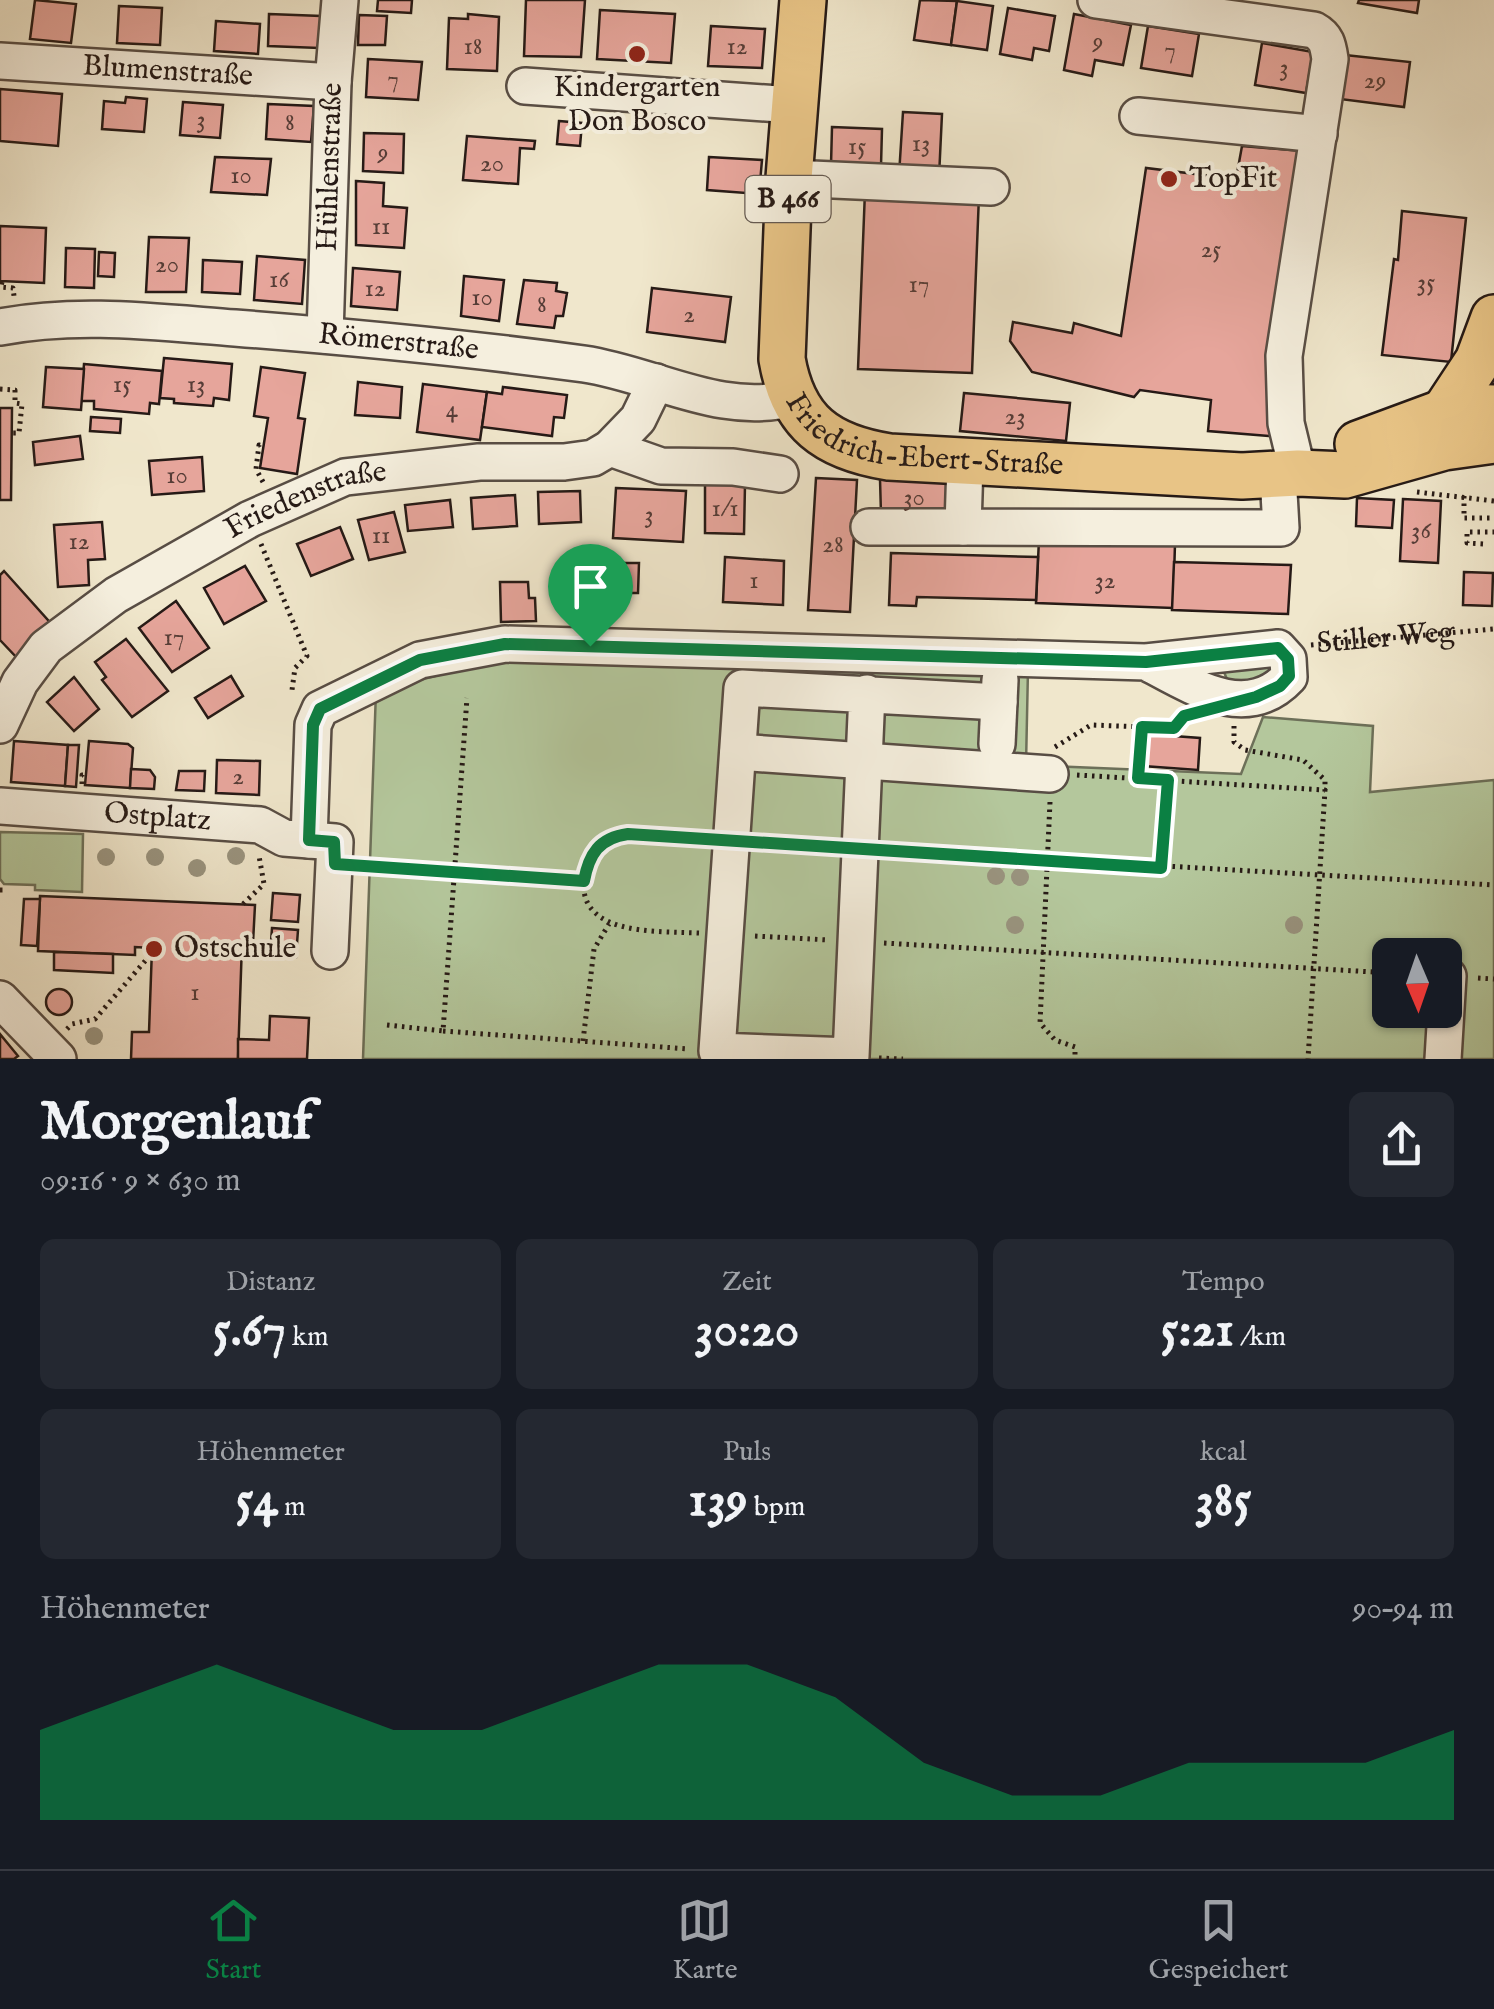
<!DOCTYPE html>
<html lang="de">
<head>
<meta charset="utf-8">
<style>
  :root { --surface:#171b24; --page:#242831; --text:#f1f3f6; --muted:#9ea1a6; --line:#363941; --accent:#0b8043 }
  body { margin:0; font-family:"IM FELL English",serif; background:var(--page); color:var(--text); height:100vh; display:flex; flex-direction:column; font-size:38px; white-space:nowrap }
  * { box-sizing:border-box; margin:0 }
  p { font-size:32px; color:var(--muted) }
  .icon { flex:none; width:55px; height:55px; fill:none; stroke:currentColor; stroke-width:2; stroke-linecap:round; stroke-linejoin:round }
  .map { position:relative; height:1059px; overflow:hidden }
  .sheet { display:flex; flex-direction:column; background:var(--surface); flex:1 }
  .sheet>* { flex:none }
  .needle { width:65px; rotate:178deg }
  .buttons { position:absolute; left:1372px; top:938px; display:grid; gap:20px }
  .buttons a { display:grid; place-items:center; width:90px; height:90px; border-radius:15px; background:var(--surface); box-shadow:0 2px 8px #0004; font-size:50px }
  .pin { position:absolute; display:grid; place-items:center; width:85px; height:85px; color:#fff; margin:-102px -42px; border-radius:50% 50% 50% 0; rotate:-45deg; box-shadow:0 0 10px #0007 }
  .pin .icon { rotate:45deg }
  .round { display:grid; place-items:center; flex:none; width:105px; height:105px; border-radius:15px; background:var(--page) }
  .head { display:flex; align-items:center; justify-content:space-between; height:170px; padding:0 40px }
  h1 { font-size:55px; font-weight:700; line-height:75px }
  .figures { display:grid; grid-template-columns:repeat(3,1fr); gap:15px; height:170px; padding:10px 40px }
  .figures div { display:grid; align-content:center; border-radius:15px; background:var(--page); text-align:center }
  .figures b { font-size:50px; font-weight:700 }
  .figures small { font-size:28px; font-weight:400 }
  .figures p { font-size:28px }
  .chart { height:280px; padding:20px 40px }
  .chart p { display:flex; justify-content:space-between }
  .chart svg { width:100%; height:180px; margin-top:10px; fill:var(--accent); opacity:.7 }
  .menu { display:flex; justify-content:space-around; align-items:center; height:140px; border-top:2px solid var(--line); background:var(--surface); font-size:28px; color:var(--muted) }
  .menu a { display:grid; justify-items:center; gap:5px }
  .menu .current { color:var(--accent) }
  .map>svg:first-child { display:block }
</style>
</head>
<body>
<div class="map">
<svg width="1494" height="1059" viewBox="0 0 1494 1059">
  <rect width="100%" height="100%" fill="#f0e7cc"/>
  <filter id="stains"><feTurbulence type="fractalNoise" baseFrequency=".002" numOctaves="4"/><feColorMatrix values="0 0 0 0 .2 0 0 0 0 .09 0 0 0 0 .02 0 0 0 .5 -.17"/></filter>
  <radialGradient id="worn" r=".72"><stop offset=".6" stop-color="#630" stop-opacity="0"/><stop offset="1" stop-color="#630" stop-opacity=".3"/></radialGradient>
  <g fill="#b4c79c" stroke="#6d7059" stroke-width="2.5" fill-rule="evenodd">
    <polygon points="1267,657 1271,671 1265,686 1231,689 1224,672 1230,658"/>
    <path d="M502 659 1028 669 1026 765 1241 774 1263 717 1373 726 1370 792 1494 780V1059H363L376 691ZM1390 955H1445V1010H1390Z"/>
    <polygon points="0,832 83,834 82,892 35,890 35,885 4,884 0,879"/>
  </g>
  <g fill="#e6a59b" stroke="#261a16" stroke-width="2.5">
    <polygon points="35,0 76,4 71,43 30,39"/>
    <polygon points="378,0 412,0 411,13 377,11"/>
    <polygon points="526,0 585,0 581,57 524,56"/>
    <polygon points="920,0 957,1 951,45 914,40"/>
    <polygon points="1359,0 1419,0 1417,13 1358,3"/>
    <polygon points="957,1 993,6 987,50 951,45"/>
    <polygon points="119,6 162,8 160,45 117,43"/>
    <polygon points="1008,8 1055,16 1049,51 1034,48 1032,60 1000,54"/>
    <polygon points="600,10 675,14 671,63 597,59"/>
    <polygon points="269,14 321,16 319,48 268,46"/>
    <polygon points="468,14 499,17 497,71 447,69 449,18 468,19"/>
    <polygon points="1074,14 1131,25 1123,65 1095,60 1092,76 1064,70"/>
    <polygon points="359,15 387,16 385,45 358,45"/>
    <polygon points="216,21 260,24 258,54 214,51"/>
    <polygon points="711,26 765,29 762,68 708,66"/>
    <polygon points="1148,26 1199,34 1192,76 1141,68"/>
    <polygon points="1262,43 1313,52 1306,93 1255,85"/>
    <polygon points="1345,55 1410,62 1404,107 1340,99"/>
    <polygon points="368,59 422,62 418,100 366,97"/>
    <polygon points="0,89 62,94 58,146 0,141"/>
    <polygon points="126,97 147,99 144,132 102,129 104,101 125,103"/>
    <polygon points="183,102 223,105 220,138 180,135"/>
    <polygon points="268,104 314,106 311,142 266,139"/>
    <polygon points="903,112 942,114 939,177 899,175"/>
    <polygon points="559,121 582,123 580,146 557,144"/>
    <polygon points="832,127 882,129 881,166 831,165"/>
    <polygon points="364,133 404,134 403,173 363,171"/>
    <polygon points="467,136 535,141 534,149 520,148 518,184 463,180"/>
    <polygon points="1242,146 1303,151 1267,379 1284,381 1280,437 1208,431 1211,400 1140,390 1134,397 1032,372 1010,341 1013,322 1072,333 1074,323 1121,336 1146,168 1236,179"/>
    <polygon points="215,157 271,159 267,195 211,192"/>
    <polygon points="709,157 762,160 759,194 707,190"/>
    <polygon points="356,181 384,183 383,206 407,208 404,248 356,245"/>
    <polygon points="865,191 979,195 972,373 858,369"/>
    <polygon points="1402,211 1466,218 1451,362 1382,355 1394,259 1398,260"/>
    <polygon points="0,226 46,228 44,283 0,281"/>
    <polygon points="149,237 189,238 186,292 146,292"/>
    <polygon points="66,248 95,249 94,288 65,287"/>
    <polygon points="99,252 115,253 114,277 98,276"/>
    <polygon points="257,256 305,260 302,304 254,300"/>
    <polygon points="203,260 242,262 240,294 202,292"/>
    <polygon points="353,268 400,272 397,310 351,306"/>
    <polygon points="464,276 504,280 499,321 461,316"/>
    <polygon points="524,280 557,283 556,291 567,293 563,316 556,316 554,328 517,324"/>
    <polygon points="652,288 731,297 725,342 647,332"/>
    <polygon points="164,358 232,364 229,400 214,398 213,406 174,403 174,399 160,398"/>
    <polygon points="84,364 162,371 159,404 150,403 149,414 94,409 94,401 81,401"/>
    <polygon points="46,367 84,369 81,410 43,407"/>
    <polygon points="261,367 305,373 298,418 305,419 297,474 260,468 268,418 254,416"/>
    <polygon points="358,382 402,387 400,418 355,415"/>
    <polygon points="423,384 487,392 480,440 417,432"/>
    <polygon points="503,387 567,395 564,418 554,417 552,436 482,427 487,392 502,394"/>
    <polygon points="964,393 1070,403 1066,441 960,431"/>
    <polygon points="0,408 12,408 11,500 0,500"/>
    <polygon points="91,417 121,419 120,433 90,431"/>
    <polygon points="80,436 83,459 35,465 33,442"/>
    <polygon points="202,457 204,491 152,495 149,461"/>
    <polygon points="816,478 857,480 850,612 808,610"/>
    <polygon points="880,479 947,482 946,516 881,514"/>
    <polygon points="705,483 745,485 744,534 705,533"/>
    <polygon points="616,488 686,491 683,542 613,538"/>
    <polygon points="580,491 581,522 539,524 538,492"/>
    <polygon points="515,495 517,526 473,529 471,498"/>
    <polygon points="1357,498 1394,500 1392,528 1356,526"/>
    <polygon points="1403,499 1441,501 1438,563 1400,561"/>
    <polygon points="450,500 453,527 408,531 405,505"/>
    <polygon points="394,512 405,552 369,560 358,520"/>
    <polygon points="102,522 105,559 88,560 89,585 58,587 54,525"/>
    <polygon points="340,527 353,559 311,576 297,544"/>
    <polygon points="1039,539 1175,544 1173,608 1036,603"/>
    <polygon points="891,553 1038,557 1036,600 917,597 916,606 889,605"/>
    <polygon points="725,557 784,561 783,605 723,602"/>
    <polygon points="1174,562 1291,565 1288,614 1172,610"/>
    <polygon points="601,563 639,563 638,593 601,593"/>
    <polygon points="245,566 266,601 224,624 204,588"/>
    <polygon points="4,571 55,628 19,660 0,640 0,575"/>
    <polygon points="1464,572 1493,573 1492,606 1463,605"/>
    <polygon points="500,582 528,582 529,598 535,598 536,621 501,622"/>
    <polygon points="176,601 209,648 172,672 139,628"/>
    <polygon points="126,639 168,691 132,717 102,680 106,677 95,662"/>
    <polygon points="231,676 243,696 208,718 195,698"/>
    <polygon points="74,677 99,709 74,731 47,702"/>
    <polygon points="1146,734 1200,738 1198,770 1143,766"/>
    <polygon points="14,741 68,745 65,786 11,782"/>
    <polygon points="89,741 128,744 133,748 130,788 85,785"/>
    <polygon points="68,745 79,745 76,787 65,786"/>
    <polygon points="217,760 260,761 259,795 216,793"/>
    <polygon points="131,769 150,770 155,777 154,789 130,788"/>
    <polygon points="179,771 205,771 204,791 176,790"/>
    <polygon points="273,893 300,895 298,922 271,920"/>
    <polygon points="40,896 255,905 253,943 242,943 238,1059 131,1059 132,1032 149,1032 152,948 135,947 135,955 38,951"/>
    <polygon points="24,899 40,899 37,946 21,945"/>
    <polygon points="272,928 298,930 296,957 270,955"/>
    <polygon points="54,952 113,954 113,973 54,970"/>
    <circle cx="59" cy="1002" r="13"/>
    <polygon points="270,1016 309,1018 307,1059 238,1059 238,1039 269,1040"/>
    <polygon points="0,1034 18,1056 14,1059 0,1059"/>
  </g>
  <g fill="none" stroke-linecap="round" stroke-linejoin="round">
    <defs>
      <g id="minor">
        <path d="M1096 0 1314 30C1327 37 1328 46 1330 59L1284 356 1286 423 1298 473"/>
        <path id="s2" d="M0 61 333 82"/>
        <polyline points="525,86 793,105"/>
        <polyline points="1138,116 1319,134"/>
        <polyline points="789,178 991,187"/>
        <path id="s3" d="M0 327C78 312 156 322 235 328 351 337 468 348 584 364 653 374 721 417 792 398"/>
        <path id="s4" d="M325 335 333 82 340 0"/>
        <polyline points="610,448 661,466 733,467 780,474"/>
        <polyline points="965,463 963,527 1281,528 1278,475"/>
        <polyline points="869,527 963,527"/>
        <polyline points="867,693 851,1056 717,1051 742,688 999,702"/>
        <path id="s5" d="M0 725 20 682 46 647 116 595 250 519 345 477 479 462H564L593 458 610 448 638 419 656 382"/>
        <polyline points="997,744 1000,680"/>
        <polyline points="738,752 1050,774"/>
        <path id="s6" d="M0 806 260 825 284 838 335 842 330 951"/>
        <path d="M309 840 313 725 320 709 420 660 505 644 1146 662 1278 648 1288 659 1289 677C1246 723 1190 685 1146 662"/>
        <polyline points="0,999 58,1059"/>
        <polyline points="1443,1059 1448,976"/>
      </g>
      <g id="major">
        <path id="s7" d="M803 0 789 178 782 359C793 423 827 447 889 457L1242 476 1298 473 1345 475 1444 447 1494 440"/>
        <polyline points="1445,411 1478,361 1494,318"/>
        <polyline points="1358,444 1458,407 1494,408"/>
      </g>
    </defs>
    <use href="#minor" stroke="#584d44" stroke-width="40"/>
    <use href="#major" stroke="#261a16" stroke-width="50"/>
    <g stroke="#261a16" stroke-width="5" stroke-dasharray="2.5 5" stroke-linecap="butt">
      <polyline points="2,282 1,287 13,288 14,296"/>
      <polyline points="0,389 15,390 15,403 22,404 19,433 11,433"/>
      <polyline points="263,482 256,469 259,445 263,446"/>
      <polyline points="1417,492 1494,501"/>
      <polyline points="1464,496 1464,518 1494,518"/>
      <polyline points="261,544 307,656 295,668 292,690"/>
      <polyline points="1483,544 1467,543 1467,532 1494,532"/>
      <path id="s1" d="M1311 645 1494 629"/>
      <polyline points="1234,726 1234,742 1245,750 1303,760 1325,780 1325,790"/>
      <polyline points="1055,747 1091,725 1174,728 1186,715"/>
      <polyline points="1077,775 1325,790 1308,1059"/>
      <polyline points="1138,778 1142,727"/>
      <polyline points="82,784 82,775 86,775"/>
      <polyline points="1050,802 1040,1023 1055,1040 1075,1047 1075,1059"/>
      <polyline points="758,842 832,846"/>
      <polyline points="888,850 1494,885"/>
      <polyline points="363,866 584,881"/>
      <polyline points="1161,868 1168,780"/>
      <polyline points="0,890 3,890"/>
      <polyline points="243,904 264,884 259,856"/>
      <path d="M699 933C656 931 568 937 586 868 590 852 601 840 617 836 642 830 676 837 702 839"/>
      <polyline points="755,936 829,940"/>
      <polyline points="884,943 1390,973"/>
      <polyline points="1478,978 1494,979"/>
      <polyline points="387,1025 443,1031 467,698"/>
      <polyline points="67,1029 72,1024 95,1019 152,953"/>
      <polyline points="443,1031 689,1049"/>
      <polyline points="583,1041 594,949 609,924"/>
      <polyline points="879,1058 903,1059"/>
    </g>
    <use href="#minor" stroke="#f5efde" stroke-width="35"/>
    <use href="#major" stroke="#e8c486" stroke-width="45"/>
  </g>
  <g fill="#99937e">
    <circle cx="236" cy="856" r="9"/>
    <circle cx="106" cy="857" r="9"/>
    <circle cx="155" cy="857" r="9"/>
    <circle cx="197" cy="868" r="9"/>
    <circle cx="996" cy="876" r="9"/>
    <circle cx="1020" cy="877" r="9"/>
    <circle cx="1015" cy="925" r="9"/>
    <circle cx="1294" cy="925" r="9"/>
    <circle cx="94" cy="1036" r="9"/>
  </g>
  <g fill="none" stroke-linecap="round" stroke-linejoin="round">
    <defs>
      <path id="route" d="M505 644 1146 662 1278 648 1288 659 1289 676 1280 686 1256 697 1184 716 1174 728 1142 727 1138 778 1168 780 1161 868 628 834C599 838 589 854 584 881L335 864 334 842 309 840 313 725 320 709 420 660Z"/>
    </defs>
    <use href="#route" stroke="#fff" stroke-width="20"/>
    <use href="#route" stroke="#0b8043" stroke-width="12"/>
  </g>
  <g fill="#8f2418" stroke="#f5efde" stroke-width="4">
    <circle cx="637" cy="54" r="10"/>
    <circle cx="1169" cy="179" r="10"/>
    <circle cx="154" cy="949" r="10"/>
  </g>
  <g text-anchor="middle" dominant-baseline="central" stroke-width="8" stroke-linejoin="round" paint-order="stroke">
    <g font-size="25" fill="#563d37">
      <text x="1098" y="42">9</text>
      <text x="473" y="47">18</text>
      <text x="737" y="47">12</text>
      <text x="1170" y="51">7</text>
      <text x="1284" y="68">3</text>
      <text x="393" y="80">7</text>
      <text x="1375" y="81">29</text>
      <text x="201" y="120">3</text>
      <text x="290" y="123">8</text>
      <text x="921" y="144">13</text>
      <text x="857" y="147">15</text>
      <text x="383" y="153">9</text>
      <text x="492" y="164">20</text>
      <text x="241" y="176">10</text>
      <text x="381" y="227">11</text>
      <text x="1211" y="250">25</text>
      <text x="167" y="265">20</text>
      <text x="279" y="280">16</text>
      <text x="1426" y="283">35</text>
      <text x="919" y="285">17</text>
      <text x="375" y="289">12</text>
      <text x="482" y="298">10</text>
      <text x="542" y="305">8</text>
      <text x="689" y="315">2</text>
      <text x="122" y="385">15</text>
      <text x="196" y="385">13</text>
      <text x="452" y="410">4</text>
      <text x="1015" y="417">23</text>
      <text x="177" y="476">10</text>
      <text x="914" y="498">30</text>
      <text x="725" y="509">1/1</text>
      <text x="649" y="515">3</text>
      <text x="1421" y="531">36</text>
      <text x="381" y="536">11</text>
      <text x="79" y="542">12</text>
      <text x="833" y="545">28</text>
      <text x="754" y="581">1</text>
      <text x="1105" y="581">32</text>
      <text x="174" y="638">17</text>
      <text x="238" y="777">2</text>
      <text x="195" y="993">1</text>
    </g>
    <rect fill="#f5efde" stroke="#645a52" stroke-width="2.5" x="745.5" y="176" width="85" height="46" rx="8"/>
    <g font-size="28" font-weight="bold" fill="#261a16">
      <text x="788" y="199">B 466</text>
    </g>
    <g font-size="30" fill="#261a16" stroke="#f5efde">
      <text stroke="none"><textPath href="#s2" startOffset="168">Blumenstraße</textPath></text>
      <text stroke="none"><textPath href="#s4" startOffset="168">Hühlenstraße</textPath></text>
      <text stroke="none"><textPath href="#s3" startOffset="400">Römerstraße</textPath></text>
      <text stroke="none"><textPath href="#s7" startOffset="545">Friedrich-Ebert-Straße</textPath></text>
      <text stroke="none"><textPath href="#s5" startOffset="392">Friedenstraße</textPath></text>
      <text stroke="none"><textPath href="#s1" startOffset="75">Stiller Weg</textPath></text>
      <text stroke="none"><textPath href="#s6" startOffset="158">Ostplatz</textPath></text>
    </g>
    <g font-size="30" fill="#261a16" stroke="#f5efde" text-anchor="start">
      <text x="637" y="88" text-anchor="middle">Kindergarten<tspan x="637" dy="34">Don Bosco</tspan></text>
      <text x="1189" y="179">TopFit</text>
      <text x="174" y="949">Ostschule</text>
    </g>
  </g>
  <rect width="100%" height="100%" filter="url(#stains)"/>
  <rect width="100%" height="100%" fill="url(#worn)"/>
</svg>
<div class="buttons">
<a><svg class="needle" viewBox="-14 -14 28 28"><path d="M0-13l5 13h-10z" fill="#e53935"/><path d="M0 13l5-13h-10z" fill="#9ea1a6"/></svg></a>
</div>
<div class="pin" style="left:590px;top:646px;background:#1e9e55"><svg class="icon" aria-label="arrive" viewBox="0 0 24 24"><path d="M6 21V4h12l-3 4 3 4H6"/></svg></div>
</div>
<section class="sheet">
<div class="head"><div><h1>Morgenlauf</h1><p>09:16 · 9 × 630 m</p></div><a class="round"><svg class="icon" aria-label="share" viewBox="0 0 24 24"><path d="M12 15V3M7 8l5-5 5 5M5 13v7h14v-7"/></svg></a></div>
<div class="figures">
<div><p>Distanz</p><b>5.67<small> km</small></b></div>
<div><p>Zeit</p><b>30:20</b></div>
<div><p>Tempo</p><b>5:21<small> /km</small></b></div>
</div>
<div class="figures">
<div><p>Höhenmeter</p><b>54<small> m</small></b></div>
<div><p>Puls</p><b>139<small> bpm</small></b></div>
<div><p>kcal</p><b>385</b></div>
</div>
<div class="chart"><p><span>Höhenmeter</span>90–94 m</p>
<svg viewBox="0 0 160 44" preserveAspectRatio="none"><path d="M0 44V22L10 14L20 6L30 14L40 22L50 22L60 14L70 6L80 6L90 14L100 30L110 38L120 38L130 30L140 30L150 30L160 22V44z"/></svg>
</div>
</section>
<nav class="menu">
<a class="current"><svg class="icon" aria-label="home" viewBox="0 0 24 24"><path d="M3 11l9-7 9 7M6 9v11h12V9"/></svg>Start</a>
<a><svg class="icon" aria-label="map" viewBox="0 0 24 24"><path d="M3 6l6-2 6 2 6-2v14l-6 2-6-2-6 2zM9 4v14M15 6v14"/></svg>Karte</a>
<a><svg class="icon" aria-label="saved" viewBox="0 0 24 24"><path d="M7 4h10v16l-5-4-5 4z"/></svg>Gespeichert</a>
</nav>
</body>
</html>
